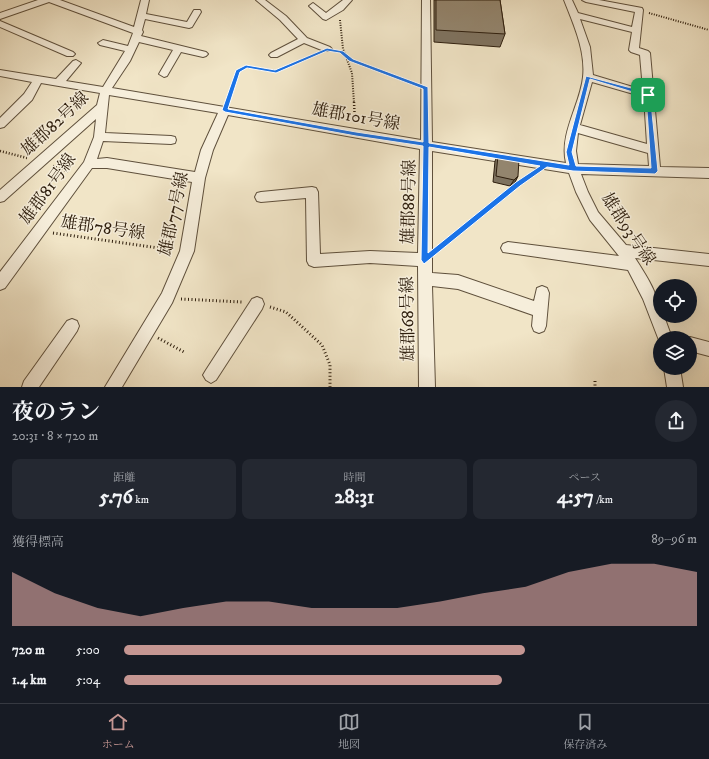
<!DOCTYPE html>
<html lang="ja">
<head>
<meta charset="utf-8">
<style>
  :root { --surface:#171b24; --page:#242831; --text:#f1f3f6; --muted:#9ea1a6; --line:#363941; --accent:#c59692 }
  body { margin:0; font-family:"IM FELL DW Pica","Noto Serif JP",serif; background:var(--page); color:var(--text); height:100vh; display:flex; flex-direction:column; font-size:15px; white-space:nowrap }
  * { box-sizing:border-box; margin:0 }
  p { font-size:13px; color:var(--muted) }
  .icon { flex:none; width:22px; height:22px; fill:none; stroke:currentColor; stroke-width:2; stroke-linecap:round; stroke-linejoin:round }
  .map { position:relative; height:387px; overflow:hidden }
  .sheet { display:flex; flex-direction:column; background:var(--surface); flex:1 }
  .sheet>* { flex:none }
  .controls { position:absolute; left:653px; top:279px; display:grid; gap:8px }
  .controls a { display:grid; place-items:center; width:44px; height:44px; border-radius:50%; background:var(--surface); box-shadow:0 4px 16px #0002; font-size:20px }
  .pin { position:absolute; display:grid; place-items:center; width:34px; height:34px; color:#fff; margin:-17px; border-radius:8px; box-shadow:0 2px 6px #0006 }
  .round { display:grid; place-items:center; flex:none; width:42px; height:42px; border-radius:21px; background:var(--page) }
  .summary { display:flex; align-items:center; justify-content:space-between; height:68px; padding:0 12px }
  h1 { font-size:22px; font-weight:700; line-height:30px }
  .metrics { display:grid; grid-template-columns:repeat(3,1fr); gap:6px; height:68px; padding:4px 12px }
  .metrics div { display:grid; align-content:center; border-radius:8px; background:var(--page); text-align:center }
  .metrics b { font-size:20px; font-weight:700 }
  .metrics small { font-size:11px; font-weight:400 }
  .metrics p { font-size:11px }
  .chart { height:112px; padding:8px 12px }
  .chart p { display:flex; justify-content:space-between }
  .chart svg { width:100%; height:72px; margin-top:4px; fill:var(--accent); opacity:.7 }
  ul { padding:0 12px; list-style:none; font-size:13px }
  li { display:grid; grid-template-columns:64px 48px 1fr; align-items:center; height:30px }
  li i { height:10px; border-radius:5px; background:var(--accent) }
  .tab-bar { display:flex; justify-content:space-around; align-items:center; height:56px; border-top:1px solid var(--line); background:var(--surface); font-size:11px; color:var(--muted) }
  .tab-bar a { display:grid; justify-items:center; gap:2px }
  .tab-bar .current { color:var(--accent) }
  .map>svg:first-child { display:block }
</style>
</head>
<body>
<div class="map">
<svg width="709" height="387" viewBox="0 0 709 387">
  <rect width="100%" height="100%" fill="#f1e5c7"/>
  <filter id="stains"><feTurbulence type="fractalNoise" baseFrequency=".005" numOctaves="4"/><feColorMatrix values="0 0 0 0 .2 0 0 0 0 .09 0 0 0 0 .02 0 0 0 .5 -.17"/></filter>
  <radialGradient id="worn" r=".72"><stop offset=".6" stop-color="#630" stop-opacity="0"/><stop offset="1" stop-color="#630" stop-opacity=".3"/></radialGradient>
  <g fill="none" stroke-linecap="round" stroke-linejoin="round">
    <defs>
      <g id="street">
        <path d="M38 0H60L134 27 141 0H149L146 14 187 22 194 10H200L201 12 192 27 189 28 145 19 142 30 143 32 141 36 206 52 208 54 206 56 203 57 181 52 167 76 164 77 159 74 173 50 139 42 130 61 112 88 421 140 422 0H430L432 142 566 163C559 134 580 105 583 77 586 51 573 23 564 0H572L578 13 632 27 635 12 586 2 582 0H599L642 8 643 10 639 48 648 51 650 53 660 167 709 168V178L581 174 588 192 598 212 626 245 709 254V266L635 258C646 275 660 296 660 316H664L672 338H660V343L643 299 628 270 503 252 501 248 503 244 508 242 619 256 590 220 576 192 569 173 432 151V273L458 275 534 301 537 288 542 286 547 288 549 293 546 326 544 331 539 333 534 331 532 326 533 315 458 289 432 286 435 387H419L418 266 370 263 314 267 309 265 307 261 306 198 261 202 257 201 255 197 257 193 261 192 312 187 316 188 318 192 320 254 370 251 418 253 420 149 228 115 213 150 205 178 194 251 172 303 122 387H105L162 293 180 251 192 182 107 168H92L5 288 0 290V272L84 162 94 137 96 119 4 201 0 202V190L97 105 100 93 41 83 32 100 4 127 0 128V118L24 94 32 82 0 76V70L56 79 73 61 76 60 81 63 66 81 103 87 125 51 100 45 98 43 103 40 128 46 133 33 49 2 0 19V13ZM580 19 632 32 629 50 631 52 640 55 643 90 593 75 590 47ZM592 82 644 97 647 144 580 125ZM109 95 218 113 201 150 195 172 107 158 97 159 103 141 171 144 175 143 176 140 175 137 171 136 105 133ZM578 133 648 153 649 166 578 164 576 151Z"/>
        <polygon points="256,0 265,0 286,16 307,38 330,47 332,49 330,51 324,51 304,43 277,57 271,57 269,55 271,53 298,39 280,20"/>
        <polygon points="343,0 352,0 343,10 326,20 323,19 309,6 313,3 326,13"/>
        <polygon points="0,21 73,52 75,54 73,56 67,56 0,27"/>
        <polygon points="257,297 262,299 264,304 262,309 216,380 211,383 206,380 203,375 206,370 252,299"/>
        <polygon points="72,319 77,321 79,326 77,331 39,387 22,387 24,381 67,321"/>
        <polygon points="690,337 709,342 709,356 690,351 690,338 687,338"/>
        <polygon points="664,368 680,368 683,387 667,387"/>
      </g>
    </defs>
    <use href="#street" stroke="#5f503c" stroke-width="2"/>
    <g stroke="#2e1e0d" stroke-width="2" stroke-dasharray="1 1.5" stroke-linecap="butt">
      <polyline points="649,13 709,30"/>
      <polyline points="340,20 343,49 352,73 354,103"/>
      <polyline points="336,51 341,52 351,60 416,84"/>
      <polyline points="228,101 238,71 246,67 276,71 315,54"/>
    </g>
    <g stroke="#2e1e0d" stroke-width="2.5" stroke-dasharray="1 2" stroke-linecap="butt">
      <polyline points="354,102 355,123"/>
      <polyline points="0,151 27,158"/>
      <polyline points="53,166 69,172"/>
      <polyline points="461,230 532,174"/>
    </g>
    <g stroke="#2e1e0d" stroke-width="3" stroke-dasharray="1 2.5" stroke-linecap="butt">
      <polyline points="53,233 173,250"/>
      <polyline points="439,248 462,229"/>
      <polyline points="181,299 242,302"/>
      <polyline points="270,307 286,312 322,345 330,365 330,387"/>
      <polyline points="158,338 184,352"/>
      <polyline points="595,381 595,387"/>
    </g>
    <use href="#street" fill="#f6eedb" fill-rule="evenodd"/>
  </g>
  <g fill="#7e725f" stroke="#2e1e0d">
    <polygon points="434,0 500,0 505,34 500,47 434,42"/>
    <polygon points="498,155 518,176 515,182 510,186 493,182 495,161"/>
  </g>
  <polygon fill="#675d4d" stroke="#2e1e0d" points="518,176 515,182 510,186 514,180"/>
  <g fill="#93856e" stroke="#2e1e0d">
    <polygon points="436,0 500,0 505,34 436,30"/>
    <polygon points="498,155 519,159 518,176 514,180 496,176"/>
  </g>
  <path fill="#1a73e8" stroke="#fff" fill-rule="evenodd" d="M327 48 343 51 353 59 428 87 429 143 569 165 566 152 586 76 650 93 658 171 655 174 573 171 547 167 520 186 424 264 421 260 423 146 356 136 225 112 222 110 236 70 246 65 275 70ZM327 51 340 53 349 61 423 89V142L356 132 228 109 240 72 247 68 276 73ZM590 79 646 96 651 168 576 166 572 152ZM429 147 540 166 516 182 428 253Z"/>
  <g text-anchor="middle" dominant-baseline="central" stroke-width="3" stroke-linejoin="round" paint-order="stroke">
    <g font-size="17" fill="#2e1e0d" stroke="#f6eedb">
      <text transform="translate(356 117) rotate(10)">雄郡101号線</text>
      <text transform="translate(55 124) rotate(-43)">雄郡82号線</text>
      <text transform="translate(48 189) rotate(-54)">雄郡81号線</text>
      <text transform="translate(409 202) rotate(-89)">雄郡88号線</text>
      <text transform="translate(174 214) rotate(-78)">雄郡77号線</text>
      <text transform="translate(103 228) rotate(8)">雄郡78号線</text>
      <text transform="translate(628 229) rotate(56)">雄郡93号線</text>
      <text transform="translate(408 319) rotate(-91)">雄郡68号線</text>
    </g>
  </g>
  <rect width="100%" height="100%" filter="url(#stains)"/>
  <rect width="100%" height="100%" fill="url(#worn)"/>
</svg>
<div class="controls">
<a><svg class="icon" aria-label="locate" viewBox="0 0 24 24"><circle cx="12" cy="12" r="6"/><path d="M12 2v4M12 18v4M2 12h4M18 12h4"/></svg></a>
<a><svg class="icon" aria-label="layers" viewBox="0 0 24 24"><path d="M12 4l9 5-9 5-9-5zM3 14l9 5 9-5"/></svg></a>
</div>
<div class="pin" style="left:648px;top:95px;background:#1e9e55"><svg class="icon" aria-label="arrive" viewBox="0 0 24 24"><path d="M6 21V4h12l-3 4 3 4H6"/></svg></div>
</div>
<section class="sheet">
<div class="summary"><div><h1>夜のラン</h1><p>20:31 · 8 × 720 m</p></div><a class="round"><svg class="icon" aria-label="share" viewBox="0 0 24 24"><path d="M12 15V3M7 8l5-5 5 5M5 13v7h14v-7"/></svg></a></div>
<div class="metrics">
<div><p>距離</p><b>5.76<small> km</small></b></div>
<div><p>時間</p><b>28:31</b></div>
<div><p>ペース</p><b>4:57<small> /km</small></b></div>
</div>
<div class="chart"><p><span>獲得標高</span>89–96 m</p>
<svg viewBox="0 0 160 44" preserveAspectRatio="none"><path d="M0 44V11L10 24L20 33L30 38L40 33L50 29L60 29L70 33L80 33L90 33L100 29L110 24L120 20L130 11L140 6L150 6L160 11V44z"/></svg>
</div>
<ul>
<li><b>720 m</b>5:00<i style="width:70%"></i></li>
<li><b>1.4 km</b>5:04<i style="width:66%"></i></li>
</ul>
</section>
<nav class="tab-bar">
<a class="current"><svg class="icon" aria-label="home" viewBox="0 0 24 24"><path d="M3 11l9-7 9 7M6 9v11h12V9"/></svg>ホーム</a>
<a><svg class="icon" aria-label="map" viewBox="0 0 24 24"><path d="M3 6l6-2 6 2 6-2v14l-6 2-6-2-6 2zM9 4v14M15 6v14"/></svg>地図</a>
<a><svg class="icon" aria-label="saved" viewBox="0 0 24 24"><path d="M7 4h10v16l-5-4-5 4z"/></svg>保存済み</a>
</nav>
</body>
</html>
